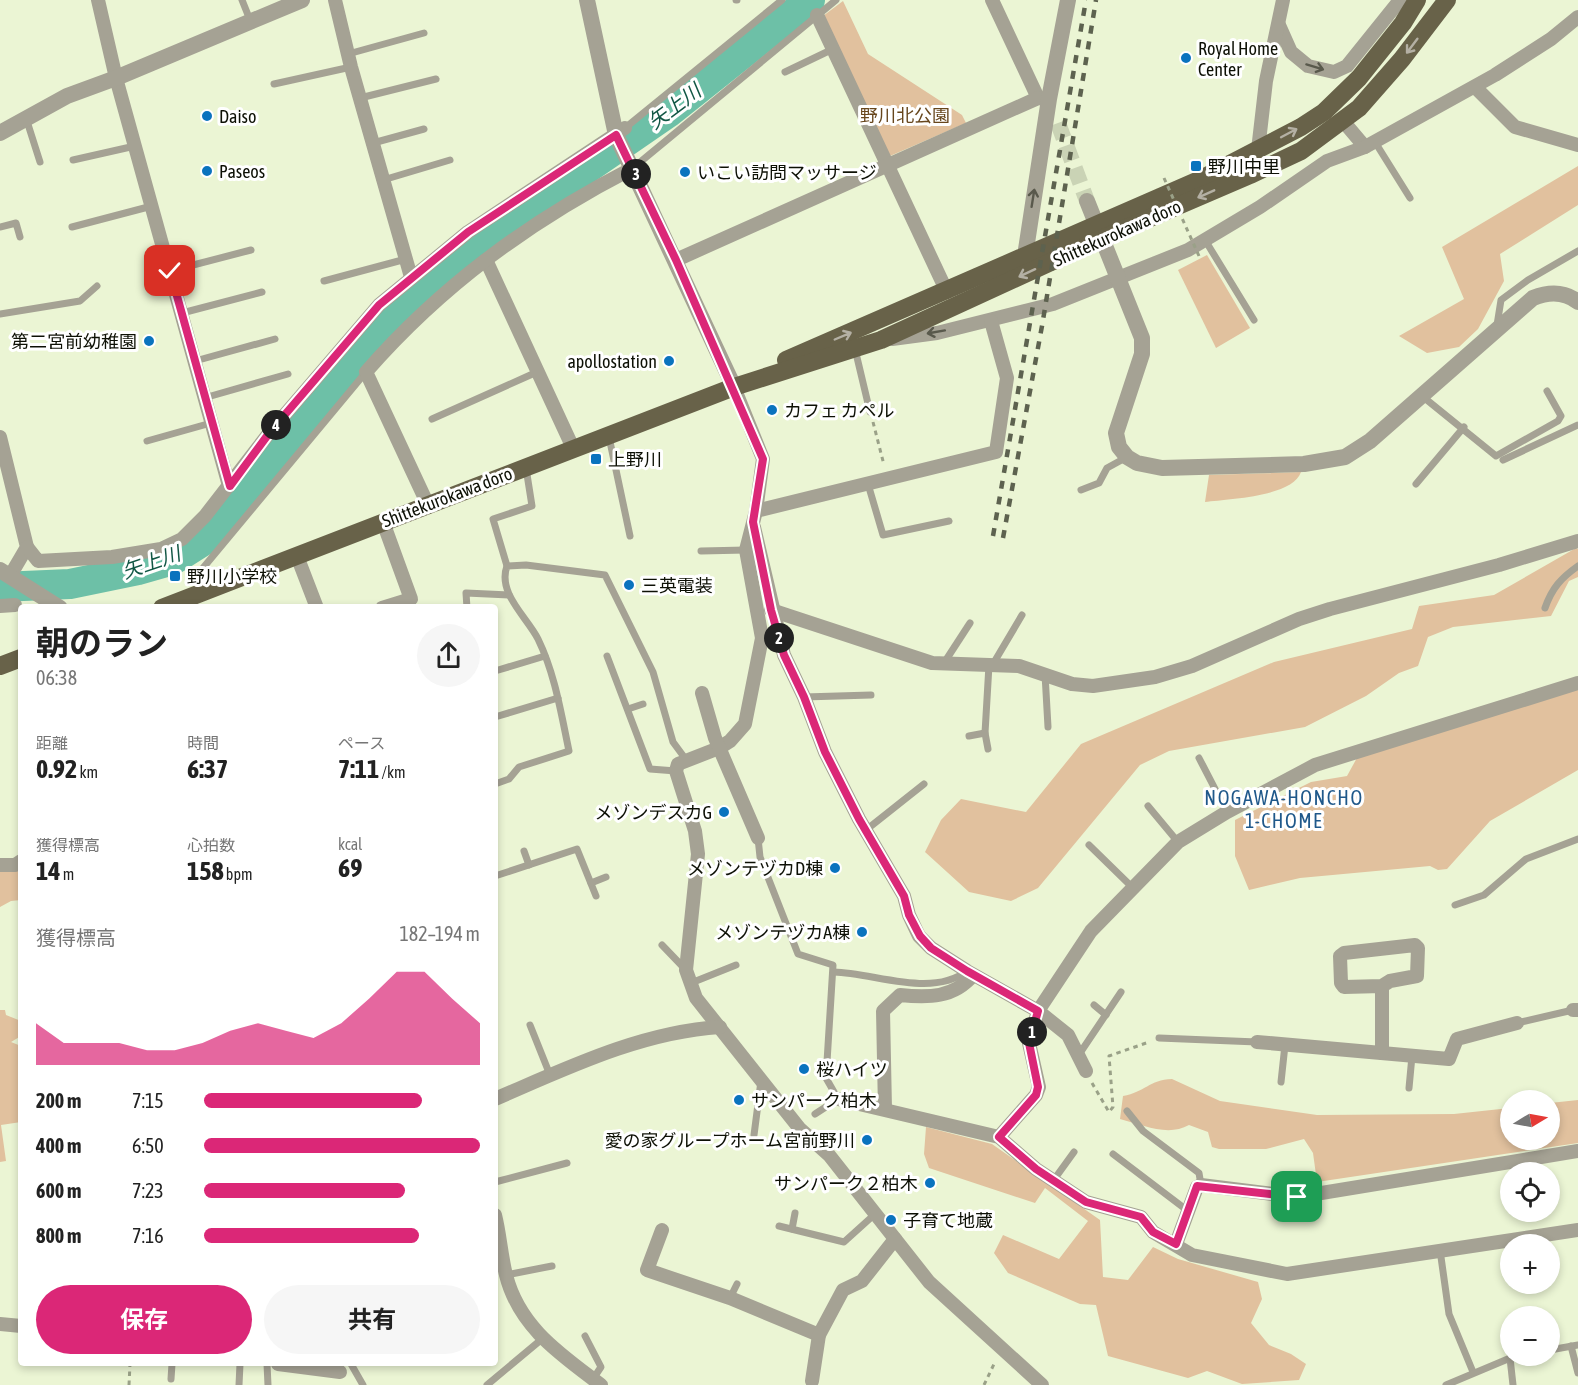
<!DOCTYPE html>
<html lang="ja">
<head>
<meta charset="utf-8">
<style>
  :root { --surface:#fff; --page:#f6f6f6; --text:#222; --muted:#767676; --accent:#db2777 }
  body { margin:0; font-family:"Asap Condensed","Noto Sans JP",sans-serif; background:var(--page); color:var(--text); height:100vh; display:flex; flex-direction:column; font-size:22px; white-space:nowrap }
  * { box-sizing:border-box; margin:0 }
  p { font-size:20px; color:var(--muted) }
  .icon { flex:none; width:33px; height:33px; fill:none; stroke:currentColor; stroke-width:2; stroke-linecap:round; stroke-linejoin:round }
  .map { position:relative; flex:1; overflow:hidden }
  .panel { position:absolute; left:18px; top:604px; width:480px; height:762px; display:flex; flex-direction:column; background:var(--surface); border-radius:6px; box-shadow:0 3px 9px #0003 }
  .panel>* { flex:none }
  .needle { width:39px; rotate:80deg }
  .fabs { position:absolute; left:1500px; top:1090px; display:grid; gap:12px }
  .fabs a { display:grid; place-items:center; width:60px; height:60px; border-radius:50%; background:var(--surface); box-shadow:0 3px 9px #0003; font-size:30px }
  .pin { position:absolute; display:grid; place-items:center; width:51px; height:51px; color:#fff; margin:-26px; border-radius:12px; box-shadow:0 3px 9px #0006 }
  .km { position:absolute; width:30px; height:30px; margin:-15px; border-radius:50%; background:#222; color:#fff; font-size:16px; line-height:30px; text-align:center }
  .round { display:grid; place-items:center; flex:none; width:63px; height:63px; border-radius:32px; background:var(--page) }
  .overview { display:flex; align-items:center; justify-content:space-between; height:102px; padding:0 18px }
  h1 { font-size:33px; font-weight:700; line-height:45px }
  .figures { display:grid; grid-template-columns:repeat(3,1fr); gap:9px; height:102px; padding:6px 18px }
  .figures div { display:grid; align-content:center }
  .figures b { font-size:26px; font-weight:700 }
  .figures small { font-size:16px; font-weight:400 }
  .figures p { font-size:16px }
  .chart { height:168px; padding:12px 18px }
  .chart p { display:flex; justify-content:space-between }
  .chart svg { width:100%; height:108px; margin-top:6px; fill:var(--accent); opacity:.7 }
  .button { display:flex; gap:12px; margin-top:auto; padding:12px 18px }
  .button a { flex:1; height:69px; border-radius:36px; background:var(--accent); color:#fff; font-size:24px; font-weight:700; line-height:69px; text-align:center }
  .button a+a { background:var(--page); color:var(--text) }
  ul { padding:0 18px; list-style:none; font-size:20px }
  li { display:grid; grid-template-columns:96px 72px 1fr; align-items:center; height:45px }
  li i { height:15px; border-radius:8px; background:var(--accent) }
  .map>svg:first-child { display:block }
</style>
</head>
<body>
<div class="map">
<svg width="1578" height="1385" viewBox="0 0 1578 1385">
  <rect width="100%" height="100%" fill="#ebf5d4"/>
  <g fill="#e1c19e">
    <polygon points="843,1 868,54 962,115 966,123 890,156 823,16"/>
    <polygon points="1578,166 1578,205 1500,254 1504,281 1478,329 1459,347 1427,353 1399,336 1464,299 1442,247"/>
    <polygon points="1207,255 1250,328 1216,348 1178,270"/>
    <path d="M1301 472C1293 497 1227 499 1205 502L1209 475Z"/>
    <polygon points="1576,548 1578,549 1578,577 1569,581 1551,616 1453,627 1428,637 1418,666 1399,673 1366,696 1305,727 1169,751 1140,765 1038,888 1011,901 969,892 925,852 941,820 961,799 1026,812 1081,744 1274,662 1412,629 1419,606 1494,595"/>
    <polygon points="1578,689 1578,770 1490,821 1447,869 1438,870 1430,866 1300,878 1249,890 1235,856 1235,820 1311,782 1347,776 1358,756"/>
    <polygon points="0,860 21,867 21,900 11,901 0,907"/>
    <polygon points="0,1010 5,1010 6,1015 21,1021 21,1036 11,1042 21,1046 21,1122 1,1125 6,1161 0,1162"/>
    <path d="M1172 1079 1220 1101 1317 1115 1454 1114 1510 1108V1140H1550V1103L1578 1100V1143L1317 1182 1313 1153 1304 1139 1266 1149H1219L1212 1147 1208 1132 1189 1125C1168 1137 1143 1125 1120 1119L1123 1096C1145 1092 1149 1080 1172 1079Z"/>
    <polygon points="926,1127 992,1144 1100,1220 1103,1277 1128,1280 1153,1247 1178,1259 1258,1282 1262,1299 1251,1323 1269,1345 1291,1354 1306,1364 1299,1380 1242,1384 1207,1371 1188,1378 1108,1356 1096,1305 1080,1304 1008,1273 994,1253 1003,1235 1059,1259 1088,1221 1045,1188 1035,1203 929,1168 924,1154"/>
  </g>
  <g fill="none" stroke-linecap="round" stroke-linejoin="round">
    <polyline stroke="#6dc0a7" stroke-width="30" points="0,587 70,584 138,570 173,560 203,541 339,378 429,281 469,250 668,113 810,0"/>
    <polyline stroke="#cad3b5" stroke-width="16" stroke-dasharray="16 8" stroke-linecap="butt" points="1058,123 1087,201"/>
    <g stroke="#9aa188" stroke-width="3" stroke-dasharray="4.5 4.5" stroke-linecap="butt">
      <polyline points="873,422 884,465"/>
      <polyline points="1092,1083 1109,1112 1113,1107 1109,1056 1149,1042"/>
      <polyline points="129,1385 130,1364"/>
      <polyline points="984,1385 995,1362"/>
    </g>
    <g stroke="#a5a294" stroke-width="7">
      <polyline points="242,0 250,20"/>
      <polyline points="736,0 737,0"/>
      <polyline points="348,54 424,33"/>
      <polyline points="785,72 833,49"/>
      <polyline points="274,84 351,67"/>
      <polyline points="360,98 436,79"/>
      <polyline points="26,118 40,162"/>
      <polyline points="625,128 782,0"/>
      <polyline points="1375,142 1410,198"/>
      <polyline points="373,143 424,129"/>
      <polyline points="73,160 135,146"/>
      <polyline points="633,168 836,0"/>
      <polyline points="383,180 450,160"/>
      <polyline points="0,227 16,223 20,237"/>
      <polyline points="72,227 152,206"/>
      <polyline points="1205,240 1254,320"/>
      <polyline points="170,271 251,250"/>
      <polyline points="324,281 406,259"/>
      <polyline points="182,313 262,292"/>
      <polyline points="0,314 80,301 97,286"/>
      <polyline points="1497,325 1501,300 1528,280 1578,251"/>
      <polyline points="855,349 870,412"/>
      <polyline points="195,361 275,339"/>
      <polyline points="1422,396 1496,456 1558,421 1561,416 1547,391"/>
      <polyline points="204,398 288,374"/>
      <polyline points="432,419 537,372"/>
      <polyline points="609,437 630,536"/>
      <polyline points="147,441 211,423"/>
      <polyline points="1503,460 1578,425"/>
      <polyline points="868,484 883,535 949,521"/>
      <polyline points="1416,484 1464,427"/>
      <polyline points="1081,490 1099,483 1107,468 1127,457"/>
      <polyline points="701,551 746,550"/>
      <polyline points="507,566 493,519 532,506 526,468"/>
      <polyline points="203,568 366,372"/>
      <polyline points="467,608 466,593 509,595"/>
      <path d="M1545 608C1552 588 1561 578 1578 566"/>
      <polyline points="607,656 650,769 676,771"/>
      <polyline points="944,663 970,623"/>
      <polyline points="993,664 1022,615"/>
      <polyline points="495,671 545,656"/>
      <polyline points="1045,674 1048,727"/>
      <polyline points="804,697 871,695"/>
      <polyline points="628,709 643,704"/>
      <polyline points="495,717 558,698"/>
      <polyline points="969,736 985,733"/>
      <polyline points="988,749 985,733 989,665"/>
      <polyline points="1199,758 1227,812"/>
      <path d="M495 784 509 779 519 767 569 751C561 713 555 674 538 639 527 617 497 593 507 566L526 565 605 575 653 672 673 742 687 761"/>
      <polyline points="1148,806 1178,842"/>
      <polyline points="866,830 924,784"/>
      <polyline points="758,838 760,857 798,954 833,965 826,1078 838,1099 815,1114"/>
      <polyline points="1089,845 1132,887"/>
      <polyline points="524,851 529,865"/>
      <polyline points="495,876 577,849 596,896"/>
      <polyline points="591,883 606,877"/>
      <polyline points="1455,905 1484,895 1526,859 1578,839"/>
      <polyline points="662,945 685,969"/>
      <path d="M834 972C875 973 931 998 967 971"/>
      <polyline points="691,983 736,965"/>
      <polyline points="1094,1005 1106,1015"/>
      <polyline points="1517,1023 1573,1010"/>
      <polyline points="530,1025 550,1075"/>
      <polyline points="1159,1038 1257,1042"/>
      <polyline points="1078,1056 1121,992"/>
      <polyline points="1281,1082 1285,1045"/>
      <polyline points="1409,1088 1412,1056"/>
      <polyline points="1127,1111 1143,1131 1199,1173 1201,1185"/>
      <polyline points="754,1135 761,1081"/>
      <polyline points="1113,1154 1188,1211"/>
      <polyline points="1053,1181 1074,1152"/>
      <polyline points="495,1182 567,1163"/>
      <polyline points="779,1226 844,1242 875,1214"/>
      <polyline points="792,1229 795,1213"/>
      <polyline points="1440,1250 1449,1314 1473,1372"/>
      <polyline points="506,1275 552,1266"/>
      <polyline points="730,1298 737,1284"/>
      <polyline points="585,1336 601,1367 593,1379"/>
      <polyline points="1571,1346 1578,1373"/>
      <polyline points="1550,1350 1578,1345"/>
      <polyline points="1510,1358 1513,1385"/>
      <polyline points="267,1364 268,1385"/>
      <polyline points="351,1364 363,1385"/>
      <polyline points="171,1379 172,1364"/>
      <polyline points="239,1385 240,1364"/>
      <polyline points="487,1385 542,1339"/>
      <polyline points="1446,1385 1515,1356"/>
    </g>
    <g stroke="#a5a294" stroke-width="14">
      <polyline points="98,0 116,78 229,486"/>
      <polyline points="335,0 351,67 411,277"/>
      <polyline points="992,0 1038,98"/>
      <polyline points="817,15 947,292"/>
      <polyline points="1279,25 1291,52 1308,66 1334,72 1347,66 1400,0"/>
      <polyline points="1475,87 1515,127 1578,145"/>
      <polyline points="1343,121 1365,147"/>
      <polyline points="1258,150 1266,81 1283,0"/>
      <polyline points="486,260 573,448"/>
      <polyline points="676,260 1038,98 1049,99"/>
      <polyline points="892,339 937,333 1053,304 1188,250 1260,207 1327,161 1365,147 1495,75 1551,39 1578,17"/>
      <polyline points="734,387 763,459 756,511 746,550 762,638 745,724 730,741 719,748 678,764 676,771 695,831 698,854 686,970 696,998 800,1129 829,1155 929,1282 1042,1385"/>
      <polyline points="0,437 27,547 10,576"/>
      <path d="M428 505 366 372C442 285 530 221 633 168"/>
      <polyline points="756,511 996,452 1007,378 991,321"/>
      <polyline points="754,527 784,655 804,697 825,752 859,819 904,896 909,915 919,936 931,948 967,971 1038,1011 1068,1035 1086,1071"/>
      <polyline points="27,547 38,561 112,557 161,549 182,539 205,516 270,432 379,305 468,232 625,128"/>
      <polyline points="297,556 317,608"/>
      <polyline points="0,606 15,605"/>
      <polyline points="382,608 411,599 383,522"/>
      <polyline points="771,610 932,663 1019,666 1072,684 1093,686 1155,677 1192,666 1299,619 1330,609 1499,565 1578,541"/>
      <polyline points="702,693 715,738 758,838"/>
      <polyline points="0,865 15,865 21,861"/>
      <polyline points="1573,1010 1578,1010"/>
      <polyline points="1257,1042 1449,1059 1457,1039 1517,1023"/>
      <polyline points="1382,1053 1382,986 1344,987 1341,983 1340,956 1344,953 1415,945 1418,948 1417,976 1390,981 1382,986"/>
      <path d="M495 1099C567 1068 641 1032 720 1027"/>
      <polyline points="838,1099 999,1137 1036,1169 1086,1202 1141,1217 1153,1232 1192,1255 1287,1274 1578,1230"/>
      <path d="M885 1109 883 1011 900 995C928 998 954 998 973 975"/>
      <polyline points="999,1137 1036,1095 1039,1087 1029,1043 1038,1011 1091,931 1178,842 1227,812 1315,765 1578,683"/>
      <path d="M495 1215C500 1235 501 1255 506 1275 519 1327 560 1354 601 1385"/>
      <polyline points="662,1230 647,1270 730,1298 819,1335"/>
      <polyline points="1176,1244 1197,1187 1201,1185 1297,1197 1578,1151"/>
      <polyline points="0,1324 21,1326"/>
      <polyline points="278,1364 340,1372"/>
      <polyline points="812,1381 819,1335 843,1290 862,1281 895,1239"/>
    </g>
    <g stroke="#a5a294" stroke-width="16">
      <polyline points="587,0 616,135 734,387"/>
      <polyline points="0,133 67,96 116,78 302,0"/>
      <path d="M1087 201 1142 338V354L1116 433 1119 447 1127 457 1137 463 1162 468 1304 464 1345 457 1370 441 1533 298C1548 292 1564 291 1578 302"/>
      <polyline points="1025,256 1049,99 1068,0"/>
      <polyline points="0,570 60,608"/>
    </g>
    <g stroke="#686249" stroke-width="18">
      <polyline points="786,360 1199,180 1301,127 1324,112 1359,78 1403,23 1417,0"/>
      <polyline points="162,608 734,387 881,340 1101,239 1250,175 1301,151 1359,108 1402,59 1447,0"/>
      <polyline points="0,666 21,658"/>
    </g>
    <g stroke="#5d624f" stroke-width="4.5" stroke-dasharray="8 8" stroke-linecap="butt">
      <polyline points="993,536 1086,0"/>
      <polyline points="1003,538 1042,326 1096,0"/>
    </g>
    <polyline stroke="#9aa188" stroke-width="3" stroke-dasharray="4.5 4.5" stroke-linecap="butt" points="1164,178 1199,256"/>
  </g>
  <defs><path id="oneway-shaft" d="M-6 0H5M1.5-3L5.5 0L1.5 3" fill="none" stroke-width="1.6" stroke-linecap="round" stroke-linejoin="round" transform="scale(1.5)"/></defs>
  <g stroke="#b4b0a4">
    <use href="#oneway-shaft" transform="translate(1412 46) rotate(127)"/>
    <use href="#oneway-shaft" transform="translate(1289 133) rotate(-28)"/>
    <use href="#oneway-shaft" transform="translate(1206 194) rotate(156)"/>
    <use href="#oneway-shaft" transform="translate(1027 273) rotate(155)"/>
    <use href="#oneway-shaft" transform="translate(843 336) rotate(-23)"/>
  </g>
  <g stroke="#59594c">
    <use href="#oneway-shaft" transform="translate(1315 67) rotate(17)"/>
    <use href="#oneway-shaft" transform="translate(1033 198) rotate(-81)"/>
    <use href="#oneway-shaft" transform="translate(936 332) rotate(170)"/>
  </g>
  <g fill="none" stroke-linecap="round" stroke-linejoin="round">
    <defs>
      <polyline id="route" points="170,271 230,486 270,432 379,305 468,232 616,135 676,260 763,459 753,522 771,610 784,655 804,697 825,752 859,819 904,896 909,915 920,936 931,948 967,971 1038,1011 1029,1043 1038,1087 1036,1095 999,1137 1036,1169 1086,1202 1141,1217 1153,1232 1176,1244 1197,1186 1297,1197"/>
    </defs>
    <use href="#route" stroke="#fff" stroke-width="12"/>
    <use href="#route" stroke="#db2777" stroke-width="8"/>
  </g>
  <g fill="#0a73be" stroke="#fff" stroke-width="2">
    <circle cx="1186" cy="58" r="6"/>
    <circle cx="207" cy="116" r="6"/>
    <rect x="1190" y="160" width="12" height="12" rx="3"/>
    <circle cx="207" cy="171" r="6"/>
    <circle cx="685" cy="172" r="6"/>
    <circle cx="149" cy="341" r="6"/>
    <circle cx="669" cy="361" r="6"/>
    <circle cx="772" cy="410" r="6"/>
    <rect x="590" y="453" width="12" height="12" rx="3"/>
    <rect x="169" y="570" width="12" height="12" rx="3"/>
    <circle cx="629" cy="585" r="6"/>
    <circle cx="724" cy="812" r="6"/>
    <circle cx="835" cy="868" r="6"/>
    <circle cx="862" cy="932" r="6"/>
    <circle cx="804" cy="1069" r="6"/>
    <circle cx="739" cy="1100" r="6"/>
    <circle cx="867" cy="1140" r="6"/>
    <circle cx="930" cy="1183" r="6"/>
    <circle cx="891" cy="1220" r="6"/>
  </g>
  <g text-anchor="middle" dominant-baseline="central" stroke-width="6" stroke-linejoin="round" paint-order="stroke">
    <g font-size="18" fill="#0d1005" stroke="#fff" text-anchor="start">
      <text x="1198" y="48">Royal Home<tspan x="1198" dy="21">Center</tspan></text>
      <text x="219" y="116">Daiso</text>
      <text x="1208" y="166">野川中里</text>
      <text x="219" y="171">Paseos</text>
      <text x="697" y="172">いこい訪問マッサージ</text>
      <text x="137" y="341" text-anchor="end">第二宮前幼稚園</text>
      <text x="657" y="361" text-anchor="end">apollostation</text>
      <text x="784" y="410">カフェ カペル</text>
      <text x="608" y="459">上野川</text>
      <text x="187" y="576">野川小学校</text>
      <text x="641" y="585">三英電装</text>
      <text x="712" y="812" text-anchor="end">メゾンデスカG</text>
      <text x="823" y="868" text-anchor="end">メゾンテヅカD棟</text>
      <text x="850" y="932" text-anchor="end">メゾンテヅカA棟</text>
      <text x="816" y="1069">桜ハイツ</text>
      <text x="751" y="1100">サンパーク柏木</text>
      <text x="855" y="1140" text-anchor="end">愛の家グループホーム宮前野川</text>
      <text x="918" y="1183" text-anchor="end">サンパーク２柏木</text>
      <text x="903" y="1220">子育て地蔵</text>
    </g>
    <g font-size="18" fill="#67461c" stroke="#fff">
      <text x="905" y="115">野川北公園</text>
    </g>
    <g font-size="18" fill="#0d1005" stroke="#fff">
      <text transform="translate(1117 233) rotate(-24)">Shittekurokawa doro</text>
      <text transform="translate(447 497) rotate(-21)">Shittekurokawa doro</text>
    </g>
    <g font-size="20" font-style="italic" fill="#125745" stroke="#fff">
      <text transform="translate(674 106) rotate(-37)">矢上川</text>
      <text transform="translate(151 562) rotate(-19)">矢上川</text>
    </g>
    <g font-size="20" letter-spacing="1.5" fill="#1f588a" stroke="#fff">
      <text x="1284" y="797">NOGAWA-HONCHO<tspan x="1284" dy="23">1-CHOME</tspan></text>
    </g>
  </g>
</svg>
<div class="fabs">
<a><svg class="needle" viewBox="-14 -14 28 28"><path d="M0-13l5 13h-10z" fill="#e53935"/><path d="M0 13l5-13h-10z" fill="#767676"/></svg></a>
<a><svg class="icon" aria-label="locate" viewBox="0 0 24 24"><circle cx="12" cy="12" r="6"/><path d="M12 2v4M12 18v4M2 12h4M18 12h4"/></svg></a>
<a>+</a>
<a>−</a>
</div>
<div class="pin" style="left:1297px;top:1197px;background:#1e9e55"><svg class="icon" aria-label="arrive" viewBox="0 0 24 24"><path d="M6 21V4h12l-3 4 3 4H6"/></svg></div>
<div class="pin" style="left:170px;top:271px;background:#d93025"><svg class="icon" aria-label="check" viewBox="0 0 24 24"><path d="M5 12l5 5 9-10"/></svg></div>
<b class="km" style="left:1032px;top:1032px">1</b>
<b class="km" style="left:779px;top:638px">2</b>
<b class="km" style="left:636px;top:174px">3</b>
<b class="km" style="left:276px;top:425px">4</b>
<section class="panel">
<div class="overview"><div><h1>朝のラン</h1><p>06:38</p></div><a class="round"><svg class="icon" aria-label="share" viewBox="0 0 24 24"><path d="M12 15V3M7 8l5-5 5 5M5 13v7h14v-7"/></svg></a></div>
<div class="figures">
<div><p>距離</p><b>0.92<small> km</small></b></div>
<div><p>時間</p><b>6:37</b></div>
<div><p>ペース</p><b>7:11<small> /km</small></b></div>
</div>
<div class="figures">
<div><p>獲得標高</p><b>14<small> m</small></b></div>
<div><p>心拍数</p><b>158<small> bpm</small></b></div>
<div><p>kcal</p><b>69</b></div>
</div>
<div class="chart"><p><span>獲得標高</span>182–194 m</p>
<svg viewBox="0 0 160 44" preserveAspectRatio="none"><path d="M0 44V27L10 35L20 35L30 35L40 38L50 38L60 35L70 30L80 27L90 30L100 33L110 27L120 17L130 6L140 6L150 17L160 27V44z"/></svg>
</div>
<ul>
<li><b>200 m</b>7:15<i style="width:79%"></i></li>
<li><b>400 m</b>6:50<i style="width:100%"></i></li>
<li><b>600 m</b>7:23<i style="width:73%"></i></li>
<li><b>800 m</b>7:16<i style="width:78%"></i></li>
</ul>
<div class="button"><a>保存</a><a>共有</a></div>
</section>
</div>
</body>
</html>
